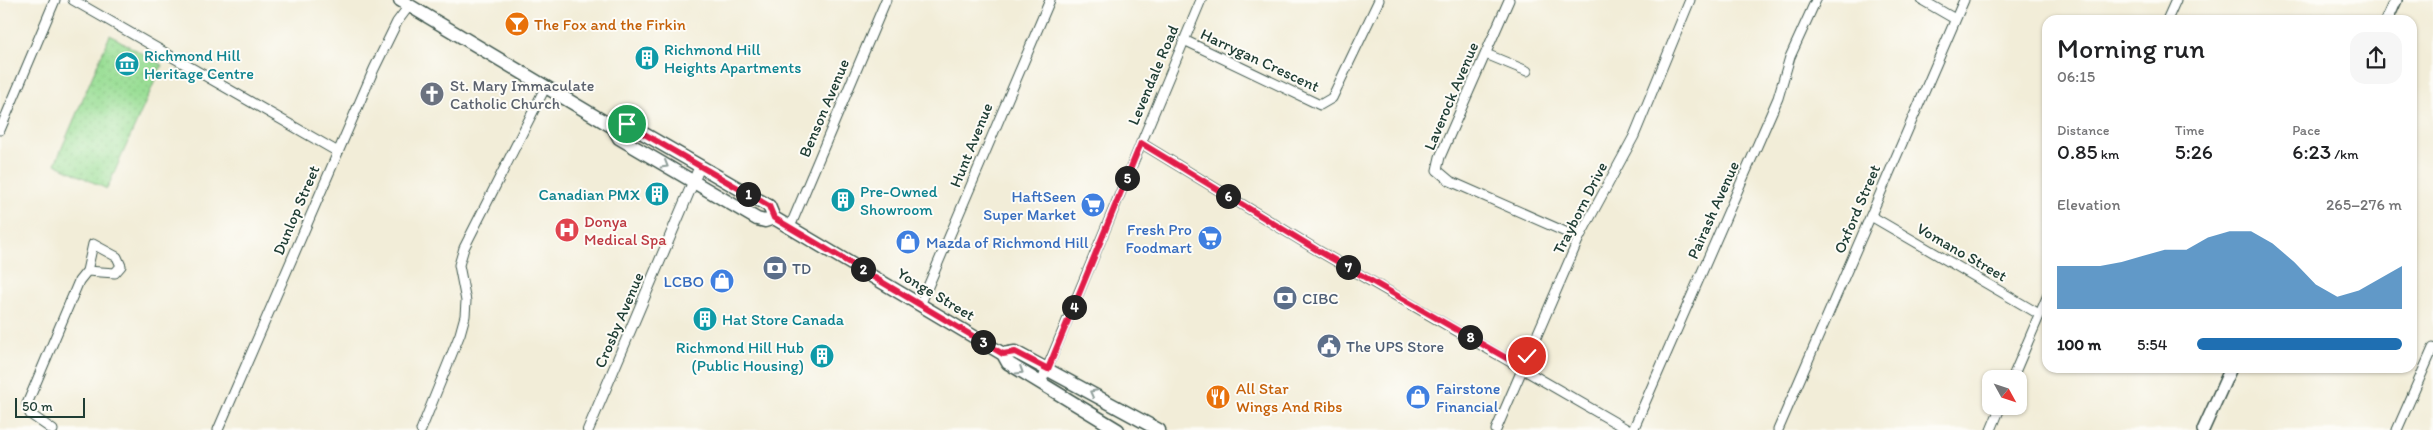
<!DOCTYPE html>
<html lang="en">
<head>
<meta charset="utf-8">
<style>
  :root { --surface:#fff; --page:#f6f6f6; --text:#202124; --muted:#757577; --accent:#1f6fb2 }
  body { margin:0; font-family:Itim,sans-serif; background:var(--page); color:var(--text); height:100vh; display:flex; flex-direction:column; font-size:19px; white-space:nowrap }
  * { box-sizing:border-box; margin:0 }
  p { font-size:16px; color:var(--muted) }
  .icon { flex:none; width:28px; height:28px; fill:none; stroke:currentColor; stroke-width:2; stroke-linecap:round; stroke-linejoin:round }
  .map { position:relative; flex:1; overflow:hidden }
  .panel { position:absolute; left:2042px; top:15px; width:375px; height:358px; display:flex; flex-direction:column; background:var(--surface); border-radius:15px; box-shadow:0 1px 4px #0004 }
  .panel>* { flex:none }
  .needle { width:32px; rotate:130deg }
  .fabs { position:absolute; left:1982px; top:370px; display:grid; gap:10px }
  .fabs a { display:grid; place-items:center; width:45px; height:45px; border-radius:10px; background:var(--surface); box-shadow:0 1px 4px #0004; font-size:25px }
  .scale { position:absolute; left:15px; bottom:12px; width:70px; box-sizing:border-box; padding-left:5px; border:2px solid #1f3d34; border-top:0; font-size:14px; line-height:18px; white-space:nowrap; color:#1f3d34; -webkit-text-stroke:4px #fdfcf7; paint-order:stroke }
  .pin { position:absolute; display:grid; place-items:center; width:42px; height:42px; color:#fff; margin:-21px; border:2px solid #fff; border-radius:50%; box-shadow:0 1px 5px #0007 }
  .km { position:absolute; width:25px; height:25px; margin:-12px; border-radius:50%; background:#222; color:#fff; font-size:14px; line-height:25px; text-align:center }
  .round { display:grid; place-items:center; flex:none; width:52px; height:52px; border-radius:15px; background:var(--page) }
  .summary { display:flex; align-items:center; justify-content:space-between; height:85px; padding:0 15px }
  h1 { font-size:28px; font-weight:600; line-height:38px }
  .figures { display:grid; grid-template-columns:repeat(3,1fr); gap:8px; height:85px; padding:5px 15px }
  .figures div { display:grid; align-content:center }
  .figures b { font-size:21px; font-weight:600 }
  .figures small { font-size:14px; font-weight:400 }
  .figures p { font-size:14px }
  .chart { height:140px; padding:10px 15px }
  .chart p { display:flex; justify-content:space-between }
  .chart svg { width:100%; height:90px; margin-top:5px; fill:var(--accent); opacity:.7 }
  ul { padding:0 15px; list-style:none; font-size:16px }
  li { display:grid; grid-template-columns:80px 60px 1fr; align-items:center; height:38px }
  li i { height:12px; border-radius:6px; background:var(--accent) }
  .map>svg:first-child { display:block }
</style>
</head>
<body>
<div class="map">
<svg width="2433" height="430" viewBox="0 0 2433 430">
  <defs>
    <pattern id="park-dots" width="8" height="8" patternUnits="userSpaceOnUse" patternTransform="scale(1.25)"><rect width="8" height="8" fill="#9ade95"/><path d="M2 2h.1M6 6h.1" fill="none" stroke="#84bf81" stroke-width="1.8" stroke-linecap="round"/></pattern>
  </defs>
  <rect width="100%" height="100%" fill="#fdfcf7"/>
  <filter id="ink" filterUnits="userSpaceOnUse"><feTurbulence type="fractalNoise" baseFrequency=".02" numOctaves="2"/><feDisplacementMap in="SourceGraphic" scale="10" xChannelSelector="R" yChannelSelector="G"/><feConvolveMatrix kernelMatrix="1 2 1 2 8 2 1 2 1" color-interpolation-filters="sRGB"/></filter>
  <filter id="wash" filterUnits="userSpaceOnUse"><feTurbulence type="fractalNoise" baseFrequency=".0096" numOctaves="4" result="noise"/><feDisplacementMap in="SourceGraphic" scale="20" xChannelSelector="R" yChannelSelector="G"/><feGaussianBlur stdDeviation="1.12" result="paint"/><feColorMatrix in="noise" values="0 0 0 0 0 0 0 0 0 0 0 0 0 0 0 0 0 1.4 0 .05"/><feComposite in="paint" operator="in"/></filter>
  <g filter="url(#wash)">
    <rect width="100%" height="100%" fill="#f2edd8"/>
    <polygon fill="url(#park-dots)" stroke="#5c8e64" points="110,35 162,65 107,189 55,164"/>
  </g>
  <g filter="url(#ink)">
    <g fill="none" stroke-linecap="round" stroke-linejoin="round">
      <defs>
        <g id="minor">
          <polyline points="73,0 338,152"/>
          <polyline points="1509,0 1440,157 1437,170 1450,181 1579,238"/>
          <polyline points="1922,0 1955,19"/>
          <polyline points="2167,20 2176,0"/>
          <polyline points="1184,40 1320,105 1332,98 1379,0"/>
          <polyline points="1486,54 1527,71"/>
          <polyline points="0,130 55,0"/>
          <polyline points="1141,143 1317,250 1628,430"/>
          <polyline points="1871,216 2039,314"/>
          <polyline points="790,227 886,0"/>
          <polyline points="921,303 1050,0"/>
          <polyline points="2012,379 2048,295"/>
          <polyline points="1041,383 1201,0"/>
          <polyline points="53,430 30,414 27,404 79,281 87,271 93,244 117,257 121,266 115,273 87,271"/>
          <polyline points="218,430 374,69 397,22 409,6"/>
          <polyline points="421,430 460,334 465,316 466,301 459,265 464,248 545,88"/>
          <polyline points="1496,430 1579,238 1634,136 1690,0"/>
          <polyline points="1633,430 1778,98 1790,57 1816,0"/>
          <polyline points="1778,430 1964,0"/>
          <polyline points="1991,430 2001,406"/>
          <polyline points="2397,430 2433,348"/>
        </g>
        <polyline id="tertiary" points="588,430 700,166"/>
        <g id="secondary">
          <polyline points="2387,20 2396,0"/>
          <polyline points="2203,430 2231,368"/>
        </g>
        <g id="primary">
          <polyline points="400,0 613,127 619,138 757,219 765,221 774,218"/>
          <polyline points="613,127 627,124 769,206 774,218 1003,354 1008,363 1118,430"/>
          <polyline points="1003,354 1015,352 1159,430"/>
        </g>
      </defs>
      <use href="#minor" stroke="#3f574d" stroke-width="11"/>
      <use href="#tertiary" stroke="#3f574d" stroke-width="12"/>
      <use href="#secondary" stroke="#3f574d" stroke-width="14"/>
      <use href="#primary" stroke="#3f574d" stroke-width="15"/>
      <use href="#minor" stroke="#fff" stroke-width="9"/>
      <use href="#tertiary" stroke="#fff" stroke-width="10"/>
      <use href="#secondary" stroke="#fff" stroke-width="11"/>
      <use href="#primary" stroke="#fff" stroke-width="12"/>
    </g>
    <defs><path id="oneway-chevron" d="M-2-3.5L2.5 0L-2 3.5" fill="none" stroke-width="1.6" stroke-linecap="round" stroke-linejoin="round" transform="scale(1.25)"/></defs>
    <g stroke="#8f9e9a">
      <use href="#oneway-chevron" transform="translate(665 165) rotate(30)"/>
      <use href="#oneway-chevron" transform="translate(1020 371) rotate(32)"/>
      <use href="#oneway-chevron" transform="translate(1093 393) rotate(-152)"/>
    </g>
  </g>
  <g fill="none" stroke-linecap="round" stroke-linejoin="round" filter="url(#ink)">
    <defs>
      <polyline id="route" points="627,124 769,206 774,218 1003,354 1015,352 1048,369 1141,143 1317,250 1522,367 1527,356"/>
    </defs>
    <use href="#route" stroke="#fff" stroke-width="10"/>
    <use href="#route" stroke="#e11d48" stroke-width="6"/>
  </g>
  <defs>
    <symbol id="bar-disc" viewBox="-11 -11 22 22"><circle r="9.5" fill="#e8710a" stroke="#fdfcf7"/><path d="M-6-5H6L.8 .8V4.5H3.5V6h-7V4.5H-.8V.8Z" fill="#fff"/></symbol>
    <symbol id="building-disc" viewBox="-11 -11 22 22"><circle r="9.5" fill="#0f9aa8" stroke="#fdfcf7"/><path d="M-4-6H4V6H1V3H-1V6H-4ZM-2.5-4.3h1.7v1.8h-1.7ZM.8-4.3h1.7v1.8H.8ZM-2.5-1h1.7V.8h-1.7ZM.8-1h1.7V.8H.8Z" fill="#fff"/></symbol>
    <symbol id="museum-disc" viewBox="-11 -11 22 22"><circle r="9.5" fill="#0f9aa8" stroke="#fdfcf7"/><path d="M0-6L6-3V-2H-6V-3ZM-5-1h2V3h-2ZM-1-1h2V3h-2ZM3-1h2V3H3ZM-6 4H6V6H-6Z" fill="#fff"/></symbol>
    <symbol id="church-disc" viewBox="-11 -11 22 22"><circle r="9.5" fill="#6b7280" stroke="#fdfcf7"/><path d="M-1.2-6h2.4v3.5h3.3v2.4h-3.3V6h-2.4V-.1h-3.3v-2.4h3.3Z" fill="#fff"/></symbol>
    <symbol id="supermarket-disc" viewBox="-11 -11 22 22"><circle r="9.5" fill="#3f7fe0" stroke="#fdfcf7"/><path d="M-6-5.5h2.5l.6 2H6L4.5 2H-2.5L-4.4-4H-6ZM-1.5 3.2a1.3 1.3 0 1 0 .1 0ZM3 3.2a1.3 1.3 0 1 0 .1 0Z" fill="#fff"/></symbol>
    <symbol id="hospital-disc" viewBox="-11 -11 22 22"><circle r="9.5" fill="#e0444e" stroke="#fdfcf7"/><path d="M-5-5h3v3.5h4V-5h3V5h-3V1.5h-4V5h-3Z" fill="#fff"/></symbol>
    <symbol id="shop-disc" viewBox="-11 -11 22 22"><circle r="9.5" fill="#3f7fe0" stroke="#fdfcf7"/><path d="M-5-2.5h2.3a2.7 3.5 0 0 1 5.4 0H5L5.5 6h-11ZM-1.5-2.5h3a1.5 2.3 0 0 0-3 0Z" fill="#fff"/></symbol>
    <symbol id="bank-disc" viewBox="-11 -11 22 22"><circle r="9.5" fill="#5c6f8a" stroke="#fdfcf7"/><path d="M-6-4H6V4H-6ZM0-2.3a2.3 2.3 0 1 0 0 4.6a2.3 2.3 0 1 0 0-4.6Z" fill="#fff"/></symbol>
    <symbol id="civic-disc" viewBox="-11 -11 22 22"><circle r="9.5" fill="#5c6f8a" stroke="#fdfcf7"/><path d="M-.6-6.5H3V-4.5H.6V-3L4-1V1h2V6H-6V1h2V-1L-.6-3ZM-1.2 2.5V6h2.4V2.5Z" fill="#fff"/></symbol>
    <symbol id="restaurant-disc" viewBox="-11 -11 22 22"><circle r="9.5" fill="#e8710a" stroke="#fdfcf7"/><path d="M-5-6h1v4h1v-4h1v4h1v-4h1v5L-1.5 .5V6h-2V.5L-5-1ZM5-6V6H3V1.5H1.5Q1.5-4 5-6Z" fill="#fff"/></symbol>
  </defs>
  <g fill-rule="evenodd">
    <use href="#bar-disc" x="503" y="10" width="28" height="28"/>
    <use href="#building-disc" x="633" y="44" width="28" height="28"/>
    <use href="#museum-disc" x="113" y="50" width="28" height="28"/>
    <use href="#church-disc" x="418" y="80" width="28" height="28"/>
    <use href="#building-disc" x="643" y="180" width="28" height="28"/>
    <use href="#building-disc" x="829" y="186" width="28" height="28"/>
    <use href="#supermarket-disc" x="1079" y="191" width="28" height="28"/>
    <use href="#hospital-disc" x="553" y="216" width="28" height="28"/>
    <use href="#supermarket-disc" x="1196" y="224" width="28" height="28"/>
    <use href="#shop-disc" x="894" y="228" width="28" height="28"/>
    <use href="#bank-disc" x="761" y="254" width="28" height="28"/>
    <use href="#shop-disc" x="708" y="267" width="28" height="28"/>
    <use href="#bank-disc" x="1271" y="284" width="28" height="28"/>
    <use href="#building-disc" x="691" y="305" width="28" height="28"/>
    <use href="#civic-disc" x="1315" y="332" width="28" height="28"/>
    <use href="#building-disc" x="808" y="342" width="28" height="28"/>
    <use href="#restaurant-disc" x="1204" y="383" width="28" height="28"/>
    <use href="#shop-disc" x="1404" y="383" width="28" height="28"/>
  </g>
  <g text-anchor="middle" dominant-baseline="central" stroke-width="4" stroke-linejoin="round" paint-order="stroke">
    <g font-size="16" fill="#c56008" stroke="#fdfcf7" text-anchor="start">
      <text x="534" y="24">The Fox and the Firkin</text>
      <text x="1236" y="388">All Star<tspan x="1236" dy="18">Wings And Ribs</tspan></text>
    </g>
    <g font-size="16" fill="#0d838f" stroke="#fdfcf7" text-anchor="start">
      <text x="664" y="49">Richmond Hill<tspan x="664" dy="18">Heights Apartments</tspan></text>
      <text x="144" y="55">Richmond Hill<tspan x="144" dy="18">Heritage Centre</tspan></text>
      <text x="860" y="191">Pre-Owned<tspan x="860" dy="18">Showroom</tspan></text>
      <text x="640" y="194" text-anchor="end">Canadian PMX</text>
      <text x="722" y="319">Hat Store Canada</text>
      <text x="804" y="347" text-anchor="end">Richmond Hill Hub<tspan x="804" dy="18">(Public Housing)</tspan></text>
    </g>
    <g font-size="16" fill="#1f3d34" stroke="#fdfcf7">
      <text transform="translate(1260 60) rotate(25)">Harrygan Crescent</text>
      <text transform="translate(1153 75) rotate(-67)">Levendale Road</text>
      <text transform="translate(1451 96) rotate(-67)">Laverock Avenue</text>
      <text transform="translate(824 108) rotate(-67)">Benson Avenue</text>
      <text transform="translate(971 145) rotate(-68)">Hunt Avenue</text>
      <text transform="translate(1580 208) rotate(-63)">Trayborn Drive</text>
      <text transform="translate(1857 209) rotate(-67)">Oxford Street</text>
      <text transform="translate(296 210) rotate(-67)">Dunlop Street</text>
      <text transform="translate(1713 210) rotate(-66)">Pairash Avenue</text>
      <text transform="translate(1962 252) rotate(30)">Vomano Street</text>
      <text transform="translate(936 294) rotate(31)">Yonge Street</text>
      <text transform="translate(619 320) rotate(-67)">Crosby Avenue</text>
    </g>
    <g font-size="16" fill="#5b616d" stroke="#fdfcf7" text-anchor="start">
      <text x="450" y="85">St. Mary Immaculate<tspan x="450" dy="18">Catholic Church</tspan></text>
    </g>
    <g font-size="16" fill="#366cbe" stroke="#fdfcf7" text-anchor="end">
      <text x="1076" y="196">HaftSeen<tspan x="1076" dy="18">Super Market</tspan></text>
      <text x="1192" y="229">Fresh Pro<tspan x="1192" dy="18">Foodmart</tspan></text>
      <text x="926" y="242" text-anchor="start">Mazda of Richmond Hill</text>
      <text x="704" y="281">LCBO</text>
      <text x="1436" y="388" text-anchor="start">Fairstone<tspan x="1436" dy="18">Financial</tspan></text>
    </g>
    <g font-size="16" fill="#be3a42" stroke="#fdfcf7" text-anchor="start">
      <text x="584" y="221">Donya<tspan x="584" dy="18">Medical Spa</tspan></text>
    </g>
    <g font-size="16" fill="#4e5e75" stroke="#fdfcf7" text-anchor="start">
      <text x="792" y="268">TD</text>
      <text x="1302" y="298">CIBC</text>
      <text x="1346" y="346">The UPS Store</text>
    </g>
  </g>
</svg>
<div class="fabs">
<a><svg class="needle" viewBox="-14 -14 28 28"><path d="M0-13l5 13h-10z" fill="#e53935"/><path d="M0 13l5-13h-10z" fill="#757577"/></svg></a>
</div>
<div class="scale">50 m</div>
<div class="pin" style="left:627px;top:124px;background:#1e9e55"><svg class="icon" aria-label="arrive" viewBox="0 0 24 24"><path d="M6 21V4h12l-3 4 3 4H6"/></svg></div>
<div class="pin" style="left:1527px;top:356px;background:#d93025"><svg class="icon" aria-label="check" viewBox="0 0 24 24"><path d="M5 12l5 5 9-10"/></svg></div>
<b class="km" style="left:748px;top:194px">1</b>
<b class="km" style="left:863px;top:269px">2</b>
<b class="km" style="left:983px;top:342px">3</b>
<b class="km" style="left:1074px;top:307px">4</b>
<b class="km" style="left:1127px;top:178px">5</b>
<b class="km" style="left:1228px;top:196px">6</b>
<b class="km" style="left:1348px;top:267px">7</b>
<b class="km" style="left:1470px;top:337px">8</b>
<section class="panel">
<div class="summary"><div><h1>Morning run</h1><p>06:15</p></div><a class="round"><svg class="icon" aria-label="share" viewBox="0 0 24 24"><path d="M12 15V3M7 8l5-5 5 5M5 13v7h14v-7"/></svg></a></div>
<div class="figures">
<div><p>Distance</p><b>0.85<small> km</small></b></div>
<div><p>Time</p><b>5:26</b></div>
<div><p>Pace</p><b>6:23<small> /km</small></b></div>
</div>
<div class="chart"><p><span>Elevation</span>265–276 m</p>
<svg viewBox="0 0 160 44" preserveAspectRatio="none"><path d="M0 44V23L10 23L20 23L30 21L40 18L50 15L60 15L70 9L80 6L90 6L100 12L110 21L120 32L130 38L140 35L150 29L160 23V44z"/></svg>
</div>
<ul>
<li><b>100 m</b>5:54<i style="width:100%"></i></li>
</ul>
</section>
</div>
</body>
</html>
